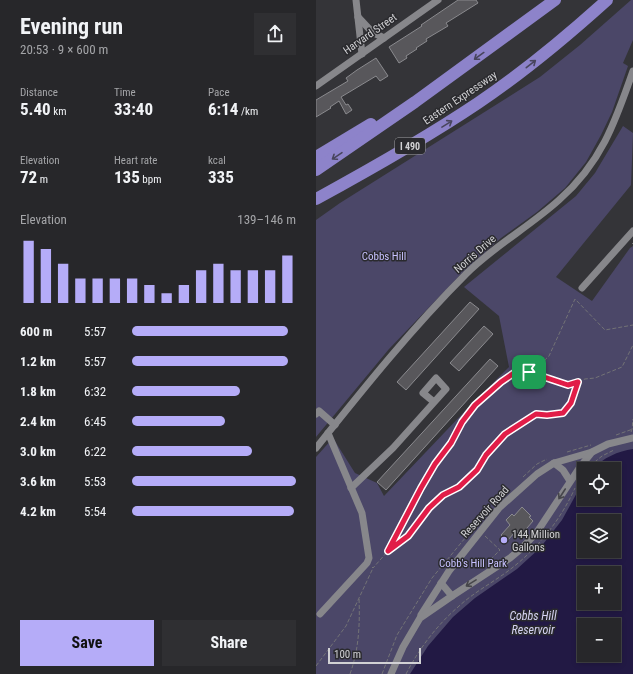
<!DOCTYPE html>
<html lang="en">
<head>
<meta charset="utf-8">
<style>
  :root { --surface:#27272a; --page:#2f2f32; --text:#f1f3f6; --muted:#a4a5a8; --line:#434447; --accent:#b5acf8 }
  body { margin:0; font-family:"Roboto Condensed",sans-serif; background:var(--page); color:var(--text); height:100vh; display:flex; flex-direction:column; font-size:15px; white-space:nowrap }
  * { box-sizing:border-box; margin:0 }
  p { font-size:13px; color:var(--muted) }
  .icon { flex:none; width:22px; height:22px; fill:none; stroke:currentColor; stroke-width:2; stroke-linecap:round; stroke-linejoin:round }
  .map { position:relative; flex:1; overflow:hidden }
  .side { display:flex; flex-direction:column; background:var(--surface); width:316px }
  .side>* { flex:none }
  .fabs { position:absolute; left:261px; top:462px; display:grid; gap:8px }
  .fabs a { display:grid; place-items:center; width:44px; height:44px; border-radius:0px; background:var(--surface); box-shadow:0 2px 6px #0003,0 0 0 1px var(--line); font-size:20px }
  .scale { position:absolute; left:12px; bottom:10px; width:93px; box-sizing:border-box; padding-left:4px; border:2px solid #d1d1d4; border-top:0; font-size:11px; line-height:14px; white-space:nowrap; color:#d1d1d4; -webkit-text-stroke:3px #2a2a2e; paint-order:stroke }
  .pin { position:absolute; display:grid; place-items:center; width:34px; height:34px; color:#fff; margin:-17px; border-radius:8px; box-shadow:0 2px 6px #0006 }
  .round { display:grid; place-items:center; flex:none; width:42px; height:42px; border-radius:0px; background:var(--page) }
  .overview { display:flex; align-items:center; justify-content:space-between; height:68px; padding:0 20px }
  h1 { font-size:22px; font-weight:700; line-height:30px }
  .figures { display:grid; grid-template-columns:repeat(3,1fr); gap:6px; height:68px; padding:4px 20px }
  .figures div { display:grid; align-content:center }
  .figures b { font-size:17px; font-weight:700 }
  .figures small { font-size:11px; font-weight:400 }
  .figures p { font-size:11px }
  .chart { height:112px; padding:8px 20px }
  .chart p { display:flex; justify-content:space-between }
  .chart svg { width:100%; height:72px; margin-top:4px; stroke:var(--accent); stroke-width:6 }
  .cta { display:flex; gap:8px; margin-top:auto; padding:8px 20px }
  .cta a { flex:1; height:46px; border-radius:0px; background:var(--accent); color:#111; font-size:16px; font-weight:700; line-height:46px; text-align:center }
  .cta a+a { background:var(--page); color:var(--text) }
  ul { padding:0 20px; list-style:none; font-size:13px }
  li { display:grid; grid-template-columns:64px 48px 1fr; align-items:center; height:30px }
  li i { height:10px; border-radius:5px; background:var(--accent) }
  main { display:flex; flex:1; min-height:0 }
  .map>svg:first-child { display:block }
</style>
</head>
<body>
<main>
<section class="side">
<div class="overview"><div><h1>Evening run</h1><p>20:53 · 9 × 600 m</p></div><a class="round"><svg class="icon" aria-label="share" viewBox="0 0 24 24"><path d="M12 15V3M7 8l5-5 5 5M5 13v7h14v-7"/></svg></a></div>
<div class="figures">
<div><p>Distance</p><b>5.40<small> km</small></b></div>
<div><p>Time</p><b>33:40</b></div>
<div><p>Pace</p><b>6:14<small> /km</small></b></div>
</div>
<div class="figures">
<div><p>Elevation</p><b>72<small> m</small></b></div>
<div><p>Heart rate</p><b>135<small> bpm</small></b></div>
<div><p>kcal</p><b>335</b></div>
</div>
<div class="chart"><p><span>Elevation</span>139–146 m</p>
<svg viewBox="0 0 160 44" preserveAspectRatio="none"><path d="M5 44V6M15 44V11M25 44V20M35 44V29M45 44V29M55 44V29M65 44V29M75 44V33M85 44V38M95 44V33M105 44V24M115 44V20M125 44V24M135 44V24M145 44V24M155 44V15"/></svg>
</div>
<ul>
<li><b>600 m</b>5:57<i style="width:95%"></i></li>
<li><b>1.2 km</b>5:57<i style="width:95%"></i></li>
<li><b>1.8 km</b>6:32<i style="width:66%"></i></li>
<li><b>2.4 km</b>6:45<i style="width:57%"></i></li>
<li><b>3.0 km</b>6:22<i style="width:73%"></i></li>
<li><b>3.6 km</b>5:53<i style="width:100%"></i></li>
<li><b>4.2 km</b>5:54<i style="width:99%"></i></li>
</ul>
<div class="cta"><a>Save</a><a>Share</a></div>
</section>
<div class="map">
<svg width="317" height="674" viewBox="0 0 317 674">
  <rect width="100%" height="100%" fill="#343438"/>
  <g fill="#4b4768" fill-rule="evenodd">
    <polygon points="315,0 317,0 317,40 307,63 312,66 296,112 285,135 270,162 249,188 221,212 185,238 147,272 73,349 0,437 0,220 24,203 224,77 264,45"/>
    <path d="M307 126 317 133 315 185 240 277 276 301 314 248 317 246V674H0V457L17 438 39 473 61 483 68 496 149 411 193 367 183 316 148 287 260 196 279 173ZM268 469H298V499H268ZM268 521H298V551H268ZM268 573H298V603H268ZM268 625H298V655H268Z"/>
  </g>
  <path fill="#221944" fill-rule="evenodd" d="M317 449V674H94L112 646 137 617 159 598 201 569 224 548 246 520 268 480V499H298V469H277C287 458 302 451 317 449ZM268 521H298V551H268ZM268 573H298V603H268ZM268 625H298V655H268Z"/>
  <g fill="#58575b" stroke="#8a8a8e">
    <polygon points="142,0 160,0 162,3 130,23 132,26 110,39 111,41 100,48 101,49 90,56 91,58 83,63 73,47 106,26 105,25"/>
    <polygon points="60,58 72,76 64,81 60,76 25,97 30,105 32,104 36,110 30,114 23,101 14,107 15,108 0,117 0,100 32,81 30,78 41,70"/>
    <polygon points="154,302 163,309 90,390 81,382"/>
    <polygon points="168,326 177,334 143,371 134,363"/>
    <polygon points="174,359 182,366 70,490 61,482"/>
    <polygon points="206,507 215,516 213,517 217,521 205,535 200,531 191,541 185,535 194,525 190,520 196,514 198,516"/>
  </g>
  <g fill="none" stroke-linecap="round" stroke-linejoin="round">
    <g stroke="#737376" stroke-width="1" stroke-dasharray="4 2" stroke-linecap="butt">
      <polyline points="316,243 317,244"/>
      <polyline points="215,373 233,356 259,299 289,330 317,325"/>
      <path d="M315 432C317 428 316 424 317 419"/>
      <polyline points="300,435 317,429"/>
      <polyline points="251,452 275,445"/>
      <polyline points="274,466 286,456 298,450"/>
      <polyline points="207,477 221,464 231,459"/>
      <polyline points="169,536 184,550 173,561 175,562"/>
      <polyline points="73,550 91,536 113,508 127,495 143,487 161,470 170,455 189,434 220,414 231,415 247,413 255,403 262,382"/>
      <polyline points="56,567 57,568 72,551 105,488 119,464 135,443 146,422 159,405 185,382 198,373 213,372 252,385 269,379 279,378 306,367 317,345"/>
      <polyline points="0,666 30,626 57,568"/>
      <path d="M34 674C43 649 44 624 43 598"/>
      <polyline points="66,674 81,635 116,578 169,514"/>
      <path d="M90 674C103 649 120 626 142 607 158 592 178 582 196 568 223 547 245 519 259 488"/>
    </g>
    <g stroke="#87878b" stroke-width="7">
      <polyline points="40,0 46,54"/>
      <polyline points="42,17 56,32 68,38"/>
      <polyline points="0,86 122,0"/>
      <polyline points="266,288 317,231"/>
      <polyline points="0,414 3,411 19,425"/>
      <path d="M0 448C48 388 96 328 150 274 178 246 213 227 243 200 285 163 299 123 317 71"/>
      <polyline points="238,463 247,470 254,481"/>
      <polyline points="35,488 77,448 130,389 120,378 107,393 118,402"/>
      <polyline points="125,583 136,596"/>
      <polyline points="4,614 51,563 53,558 46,513 12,433"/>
      <polyline points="105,615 133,571 183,508 221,474 238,463 276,452"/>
      <polyline points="75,674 87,647 104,618 136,596 194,558 206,548 221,532 264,467 276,452 292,444 317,438"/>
    </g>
    <g stroke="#8d83ca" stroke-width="12">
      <polyline points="0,157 55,124"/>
      <polyline points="0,170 99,102 239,0"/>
      <path d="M0 199C55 169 110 138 162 103 208 72 250 37 291 0"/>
    </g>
  </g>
  <defs><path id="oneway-shaft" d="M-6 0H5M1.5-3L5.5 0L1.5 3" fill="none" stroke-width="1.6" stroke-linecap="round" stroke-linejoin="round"/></defs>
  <g stroke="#48455d">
    <use href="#oneway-shaft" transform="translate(163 56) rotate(144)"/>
    <use href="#oneway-shaft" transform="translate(215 64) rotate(-38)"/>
    <use href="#oneway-shaft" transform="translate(131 124) rotate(-32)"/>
    <use href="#oneway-shaft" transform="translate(21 156) rotate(146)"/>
  </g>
  <g stroke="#46464a">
    <use href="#oneway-shaft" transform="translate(246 494) rotate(123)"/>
    <use href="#oneway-shaft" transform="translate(155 583) rotate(148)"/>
  </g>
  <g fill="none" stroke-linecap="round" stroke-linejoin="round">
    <defs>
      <polygon id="route" points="213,372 252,385 262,382 255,403 247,413 231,415 220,414 189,434 170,455 161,470 143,487 127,495 113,508 92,536 72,551 105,488 119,464 135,443 146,422 159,405 185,382 198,373"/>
    </defs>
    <use href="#route" stroke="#fff" stroke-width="8"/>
    <use href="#route" stroke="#e11d48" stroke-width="5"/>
  </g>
  <circle fill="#b5acf8" stroke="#2a2a2e" stroke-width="1.5" cx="188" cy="540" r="4"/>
  <g text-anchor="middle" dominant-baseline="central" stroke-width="3" stroke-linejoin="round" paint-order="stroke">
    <rect fill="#2a2a2e" stroke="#9f9fa2" stroke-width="1" x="79" y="138" width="30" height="16" rx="3"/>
    <g font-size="10" font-weight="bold" fill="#d1d1d4">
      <text x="94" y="146">I 490</text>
    </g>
    <g font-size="11" fill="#d1d1d4" stroke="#2a2a2e">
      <text transform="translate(54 34) rotate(-35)">Harvard Street</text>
      <text transform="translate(144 98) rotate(-34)">Eastern Expressway</text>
      <text transform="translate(159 254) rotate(-41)">Norris Drive</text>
      <text transform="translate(169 512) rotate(-48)">Reservoir Road</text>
    </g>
    <g font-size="11" fill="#c7c1ff" stroke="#2a2a2e">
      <text x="68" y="256">Cobbs Hill</text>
      <text x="157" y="563">Cobb's Hill Park</text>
    </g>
    <g font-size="11" fill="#d1d1d4" stroke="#2a2a2e" text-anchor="start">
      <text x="196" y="534">144 Million<tspan x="196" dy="13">Gallons</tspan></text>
    </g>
    <g font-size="12" font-style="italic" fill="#d6d3f3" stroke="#2a2a2e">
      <text x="217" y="616">Cobbs Hill<tspan x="217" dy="14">Reservoir</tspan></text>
    </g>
  </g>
</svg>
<div class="fabs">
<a><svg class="icon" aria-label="locate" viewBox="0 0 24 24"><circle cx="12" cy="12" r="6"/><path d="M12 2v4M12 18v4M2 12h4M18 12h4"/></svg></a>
<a><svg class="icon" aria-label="layers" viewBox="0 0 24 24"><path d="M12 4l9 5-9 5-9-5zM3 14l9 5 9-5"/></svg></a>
<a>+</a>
<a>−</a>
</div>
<div class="scale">100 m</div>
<div class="pin" style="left:213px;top:372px;background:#1e9e55"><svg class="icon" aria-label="arrive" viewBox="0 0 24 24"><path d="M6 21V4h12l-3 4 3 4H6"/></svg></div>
</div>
</main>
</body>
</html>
